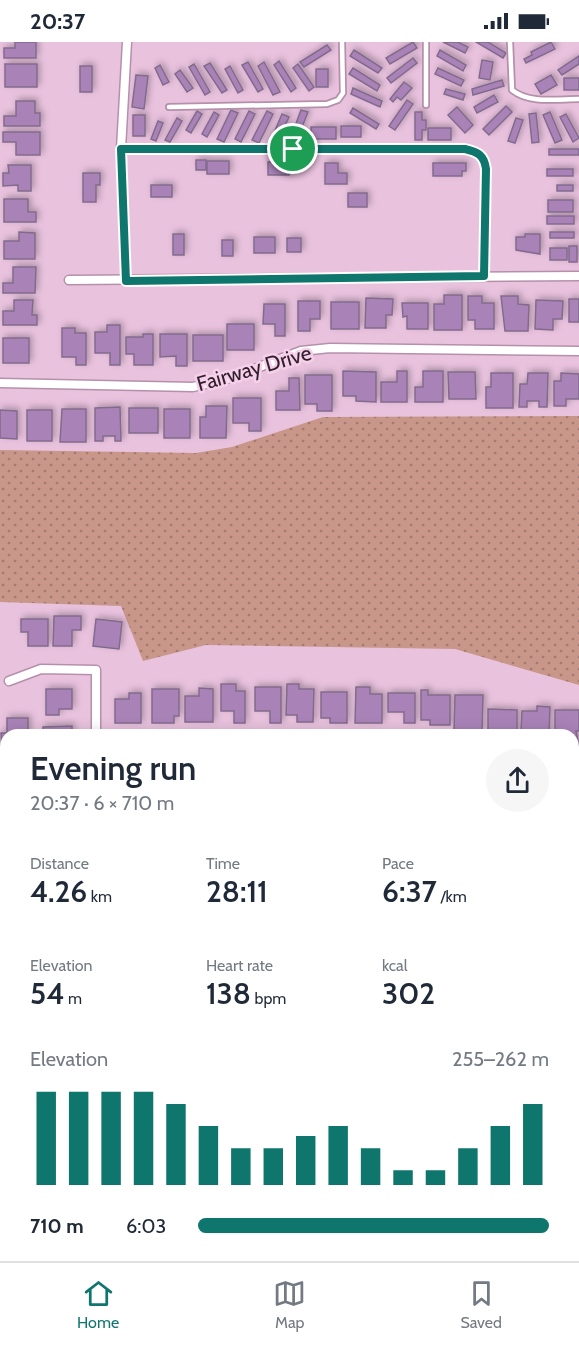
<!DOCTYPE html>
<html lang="en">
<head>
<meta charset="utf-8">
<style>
  :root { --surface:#fff; --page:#f6f6f7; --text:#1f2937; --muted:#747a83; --line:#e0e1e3; --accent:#0f766e }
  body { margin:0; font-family:Cabin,sans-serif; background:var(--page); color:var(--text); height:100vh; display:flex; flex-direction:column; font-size:22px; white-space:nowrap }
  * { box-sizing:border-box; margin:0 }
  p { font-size:20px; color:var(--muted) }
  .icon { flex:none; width:33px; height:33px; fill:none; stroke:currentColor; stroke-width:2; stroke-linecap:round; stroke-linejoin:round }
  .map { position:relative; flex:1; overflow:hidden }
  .side { position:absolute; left:0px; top:687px; width:579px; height:532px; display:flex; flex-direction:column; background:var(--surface); border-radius:18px 18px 0 0; box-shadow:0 3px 15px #0003 }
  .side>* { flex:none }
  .pin { position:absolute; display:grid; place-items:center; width:51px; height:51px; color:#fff; margin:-26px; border:3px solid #fff; border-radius:50%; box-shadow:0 2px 6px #0007 }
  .round { display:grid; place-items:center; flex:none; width:63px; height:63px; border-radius:32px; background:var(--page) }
  .head { display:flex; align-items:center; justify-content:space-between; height:102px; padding:0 30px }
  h1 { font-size:33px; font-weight:600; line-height:45px }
  .metrics { display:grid; grid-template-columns:repeat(3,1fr); gap:9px; height:102px; padding:6px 30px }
  .metrics div { display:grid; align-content:center }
  .metrics b { font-size:30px; font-weight:600 }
  .metrics small { font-size:16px; font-weight:400 }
  .metrics p { font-size:16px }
  .chart { height:168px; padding:12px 30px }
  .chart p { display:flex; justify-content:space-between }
  .chart svg { width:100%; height:108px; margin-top:6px; stroke:var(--accent); stroke-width:6 }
  ul { padding:0 30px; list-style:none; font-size:20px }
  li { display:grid; grid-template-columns:96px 72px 1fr; align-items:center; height:45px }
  li i { height:15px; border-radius:8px; background:var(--accent) }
  .status { display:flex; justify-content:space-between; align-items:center; height:42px; padding:0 30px; background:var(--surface); direction:ltr }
  .status svg { height:16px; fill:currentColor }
  .dock { display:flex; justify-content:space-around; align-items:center; height:84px; border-top:2px solid var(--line); background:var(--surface); font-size:16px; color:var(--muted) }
  .dock a { display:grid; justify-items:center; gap:3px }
  .dock .active { color:var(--accent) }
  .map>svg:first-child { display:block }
</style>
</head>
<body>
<div class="status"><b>20:37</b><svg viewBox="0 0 49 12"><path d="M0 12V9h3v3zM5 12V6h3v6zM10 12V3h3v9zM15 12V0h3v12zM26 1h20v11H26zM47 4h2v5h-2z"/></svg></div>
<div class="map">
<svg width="579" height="1219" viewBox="0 0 579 1219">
  <defs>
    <pattern id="grass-dots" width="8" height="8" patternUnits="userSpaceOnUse" patternTransform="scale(1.5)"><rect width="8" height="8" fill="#c89789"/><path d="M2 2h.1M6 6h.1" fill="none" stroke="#a37b70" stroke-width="1.8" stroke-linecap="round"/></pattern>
    <pattern id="park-crowns" width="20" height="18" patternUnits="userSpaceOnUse" patternTransform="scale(1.5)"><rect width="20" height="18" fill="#c89789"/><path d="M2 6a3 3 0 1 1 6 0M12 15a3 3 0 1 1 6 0" fill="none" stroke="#a37b70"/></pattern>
    <filter id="shadow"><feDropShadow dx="2.5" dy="-2.5" stdDeviation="3" flood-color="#0004"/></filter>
  </defs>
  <rect width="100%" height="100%" fill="#e9c2de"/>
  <g fill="url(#grass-dots)">
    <polygon points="579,374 579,643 455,607 206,603 143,619 121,564 0,560 0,408 196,411 232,405 323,375"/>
    <polygon points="573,796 579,796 579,1212 567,1219 532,1219 537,1214 573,1214"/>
  </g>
  <polygon fill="url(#park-crowns)" points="6,1123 6,1214 409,1214 416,1219 0,1219 0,1127"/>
  <g fill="#a983b8" stroke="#826b8c" stroke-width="1.5" filter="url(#shadow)">
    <polygon points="15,0 36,0 36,16 4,16 4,6 15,6"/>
    <polygon points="413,0 417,6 390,22 386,16"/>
    <polygon points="443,0 458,0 468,5 465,11"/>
    <polygon points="476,0 488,0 506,11 503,16"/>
    <polygon points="551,0 555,7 526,21 524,17 532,13 531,10"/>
    <polygon points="327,3 331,8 304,25 300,20"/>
    <polygon points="354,8 382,26 378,31 350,14"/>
    <polygon points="440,8 466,23 463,29 437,14"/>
    <polygon points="579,14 579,22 562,33 558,28"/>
    <polygon points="413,16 417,21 391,41 387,36"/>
    <polygon points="482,18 493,20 490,38 479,36"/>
    <polygon points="279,19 296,46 291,50 274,23"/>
    <polygon points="248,20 263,47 258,50 242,23"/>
    <polygon points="264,20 280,50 273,53 258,24"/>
    <polygon points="210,21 227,48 222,51 204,24"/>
    <rect x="5" y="22" width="32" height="23"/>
    <polygon points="194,22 210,50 205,53 189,25"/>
    <polygon points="298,22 314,45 309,49 293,26"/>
    <polygon points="160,23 169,40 163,43 155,26"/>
    <rect x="80" y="24" width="12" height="26"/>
    <polygon points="230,24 243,48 238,51 225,27"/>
    <polygon points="353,26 380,43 377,49 349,32"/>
    <polygon points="438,26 464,38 461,44 435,32"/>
    <rect x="316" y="27" width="12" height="18"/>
    <polygon points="180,28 193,46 187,50 175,32"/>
    <polygon points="136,33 148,34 144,67 132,65"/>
    <polygon points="551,33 557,43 541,52 535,42"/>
    <rect x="564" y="36" width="15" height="12"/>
    <polygon points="502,38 504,44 473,53 472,47"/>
    <polygon points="404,40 412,46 401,58 397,55 393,60 390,57"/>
    <polygon points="353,46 382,59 380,65 351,52"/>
    <polygon points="446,47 465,52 463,58 444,52"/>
    <polygon points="494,53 498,60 477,71 474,65"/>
    <polygon points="407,58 413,62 395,88 389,84"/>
    <polygon points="16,59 35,59 35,71 40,71 40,84 4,84 4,74 16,74"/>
    <polygon points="506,64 512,70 489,93 483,87"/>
    <polygon points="457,65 473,83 465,91 448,73"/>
    <polygon points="353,66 379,82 376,87 350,71"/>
    <polygon points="231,68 238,71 224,100 217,97"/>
    <polygon points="301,68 308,70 296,100 290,98"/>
    <polygon points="197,69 202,72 191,91 186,88"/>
    <polygon points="249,69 255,72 241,100 235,97"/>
    <polygon points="267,69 273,72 259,101 252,98"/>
    <polygon points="214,70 219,73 207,95 202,92"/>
    <polygon points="415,70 422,70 422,78 426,78 426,88 422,88 422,98 415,98"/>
    <polygon points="550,70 562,98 555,101 543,73"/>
    <polygon points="536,71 539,100 532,101 529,72"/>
    <polygon points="282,72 289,75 277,101 271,98"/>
    <polygon points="566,72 579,96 573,100 560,75"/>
    <rect x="133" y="73" width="12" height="21"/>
    <polygon points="177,76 182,79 170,100 165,98"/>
    <polygon points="516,76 523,78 515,101 508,99"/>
    <polygon points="158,79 163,81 156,99 151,97"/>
    <rect x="341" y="84" width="20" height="11"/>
    <rect x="311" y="85" width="25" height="12"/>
    <rect x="428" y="86" width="23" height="12"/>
    <polygon points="3,90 40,90 40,113 16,113 16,100 3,100"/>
    <rect x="549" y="107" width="30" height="6"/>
    <rect x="196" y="118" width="10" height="10"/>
    <rect x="207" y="119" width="22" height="13"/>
    <rect x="268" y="120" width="21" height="13"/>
    <polygon points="325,121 338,121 338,131 347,131 347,142 325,142"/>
    <polygon points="433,121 466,121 466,129 462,129 462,134 433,134"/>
    <polygon points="8,123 31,123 31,149 18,149 18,143 3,144 3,131 9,131"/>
    <rect x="547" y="127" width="26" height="7"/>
    <polygon points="83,131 100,131 100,143 96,143 96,160 83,160"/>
    <rect x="151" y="143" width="21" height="12"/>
    <rect x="557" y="143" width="16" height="6"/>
    <rect x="348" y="151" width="19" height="14"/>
    <polygon points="4,157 28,157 28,170 36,170 36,180 4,180"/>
    <rect x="548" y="158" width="25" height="12"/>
    <rect x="547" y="174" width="27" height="8"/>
    <polygon points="19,190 35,191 35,217 4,217 4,199 19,199"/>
    <rect x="550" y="190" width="24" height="6"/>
    <rect x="173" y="192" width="11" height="21"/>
    <polygon points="525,192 540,192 540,212 516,208 516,195 525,195"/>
    <rect x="254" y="195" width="21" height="16"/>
    <rect x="287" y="196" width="14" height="14"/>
    <rect x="222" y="198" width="11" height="16"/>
    <rect x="569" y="204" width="8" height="16"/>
    <rect x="550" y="206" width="17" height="12"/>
    <polygon points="13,225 36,225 35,251 3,251 3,241 13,241"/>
    <polygon points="444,253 462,253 462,288 434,288 434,262 444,262"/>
    <polygon points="468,254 482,254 482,261 494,261 494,287 475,287 475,278 468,278"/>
    <polygon points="501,254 518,254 518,262 529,263 528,289 505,289"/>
    <polygon points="366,256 393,257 392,273 386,273 386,286 365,286"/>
    <rect x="569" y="257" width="10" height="23"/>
    <polygon points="14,258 33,258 32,273 37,273 37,283 3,283 3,269 14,269"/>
    <polygon points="536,258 563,259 562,277 553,277 553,288 535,287"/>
    <polygon points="298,259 320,259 320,277 310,277 310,289 298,289"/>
    <rect x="331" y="260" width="28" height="27"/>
    <polygon points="402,261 428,261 428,287 407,287 407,274 403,275"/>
    <polygon points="264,262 285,262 285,294 275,294 275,282 263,282"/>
    <rect x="227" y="282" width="27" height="26"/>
    <polygon points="107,283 120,283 120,323 110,323 110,311 95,311 95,290 107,290"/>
    <polygon points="62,286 75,286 75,291 86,291 86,323 76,323 76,315 62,315"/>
    <polygon points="143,292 153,292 153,323 134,323 134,312 126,312 126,295 143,295"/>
    <polygon points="160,292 187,292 187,324 176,324 176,314 160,315"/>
    <rect x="193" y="293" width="30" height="26"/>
    <rect x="3" y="296" width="26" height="25"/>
    <polygon points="343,329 376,330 376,360 356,359 356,354 343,354"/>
    <polygon points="397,329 407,329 407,360 381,360 381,340 397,340"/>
    <polygon points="423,329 443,329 443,360 415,360 415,345 423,345"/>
    <polygon points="448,330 475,330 476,357 449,357"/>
    <polygon points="491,331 513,331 513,366 486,366 486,345 491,345"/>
    <polygon points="528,331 548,331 547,365 539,365 539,359 527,359 527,365 519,365 520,342 527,342"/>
    <polygon points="561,331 579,332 579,357 566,357 566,364 554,364 554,339 561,339"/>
    <polygon points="305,333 332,333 332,369 317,369 317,362 305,362"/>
    <polygon points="289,336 299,336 300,368 276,368 276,349 289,349"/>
    <polygon points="233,356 261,356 261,389 249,389 249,381 233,381"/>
    <polygon points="206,364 227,364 226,396 200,396 200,375 206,375"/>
    <polygon points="120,365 121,399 115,399 115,394 103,394 103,399 95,399 95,366"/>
    <rect x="129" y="366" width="29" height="25"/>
    <polygon points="62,367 86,367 86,400 60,400"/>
    <rect x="164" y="367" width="26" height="29"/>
    <polygon points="0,368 17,369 17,397 0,396"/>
    <rect x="27" y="368" width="25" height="31"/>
    <polygon points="54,574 81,574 81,588 72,588 72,604 53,604"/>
    <polygon points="21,577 48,577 48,604 28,604 28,590 21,590"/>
    <polygon points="96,577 122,580 119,607 93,604"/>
    <polygon points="221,642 236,642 236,649 245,649 245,681 234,681 234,669 221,669"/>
    <polygon points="287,642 299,642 299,647 314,647 313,680 297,680 297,673 286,673"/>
    <polygon points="255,645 281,645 281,681 270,681 270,669 255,669"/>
    <polygon points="356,645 370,645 370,652 382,652 382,681 355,681"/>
    <polygon points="199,646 213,647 213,680 185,680 185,654 199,654"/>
    <polygon points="46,647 72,647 72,667 59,667 59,673 46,673"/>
    <polygon points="152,647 179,647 179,674 174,674 174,681 152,681"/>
    <polygon points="421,648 428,648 428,653 450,653 450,683 430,683 430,678 421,678"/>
    <polygon points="321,650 347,650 347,681 330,681 330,676 321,676"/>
    <polygon points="129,651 141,651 141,681 115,681 115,657 129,657"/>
    <polygon points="388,651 415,651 415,681 404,681 404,670 388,670"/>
    <polygon points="455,653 483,653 482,689 454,688"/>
    <polygon points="537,664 550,665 549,693 525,693 525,688 521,688 522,669 537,669"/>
    <polygon points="488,667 517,668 517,693 488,693"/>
    <polygon points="555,668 579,668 579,689 576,689 579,704 573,704 573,693 555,693"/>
    <polygon points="7,676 28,676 28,693 6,693 6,709 2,709 1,691 7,691"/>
    <polygon points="72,684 72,693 43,693 43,685"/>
    <polygon points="0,739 6,742 6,770 0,767"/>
    <polygon points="573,746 579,746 577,790 573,790"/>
    <rect x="0" y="1020" width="6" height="17"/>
  </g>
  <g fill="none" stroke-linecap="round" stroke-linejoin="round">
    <defs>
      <g id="service">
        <polyline points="426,0 426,63"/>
        <path d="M510 0 512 48C529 62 557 57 579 57"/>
        <polyline points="169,65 327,62 338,58 343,51 342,0"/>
        <polyline points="573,828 579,828"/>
        <polyline points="0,1144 6,1141"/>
        <polyline points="225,1214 225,1219"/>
        <polyline points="373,1214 379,1219"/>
        <polyline points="430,1214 437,1219"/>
        <polyline points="466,1214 468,1219"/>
        <polyline points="291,1219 293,1214"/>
      </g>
      <g id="minor">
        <path d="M121 107H465C478 110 484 113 486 127L484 234"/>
        <polyline points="69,238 579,234"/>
        <polyline points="126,239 121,107 127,0"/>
        <polyline points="0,341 193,345 231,336 301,309 330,306 579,309"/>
        <polyline points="9,639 41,627 96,628 96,693"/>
        <polyline points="573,724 579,723"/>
        <polyline points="0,789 6,791"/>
        <polyline points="0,925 6,925"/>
      </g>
    </defs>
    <use href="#service" stroke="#b590ab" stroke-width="8"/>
    <use href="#minor" stroke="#b590ab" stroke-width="11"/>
    <polyline stroke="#a3859b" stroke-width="1.5" stroke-dasharray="3 3" stroke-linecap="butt" points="180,1215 189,1219"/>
    <use href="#service" stroke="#fff" stroke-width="4.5"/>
    <use href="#minor" stroke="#fff" stroke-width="8"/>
  </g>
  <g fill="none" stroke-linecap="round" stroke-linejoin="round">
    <defs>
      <path id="route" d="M121 107H465C478 110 484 113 486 127L484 234 126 239Z"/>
    </defs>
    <use href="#route" stroke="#fff" stroke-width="12"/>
    <use href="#route" stroke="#0f766e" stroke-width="8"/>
  </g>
  <g text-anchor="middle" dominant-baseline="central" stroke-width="5" stroke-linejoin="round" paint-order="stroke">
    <g font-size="21" fill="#2e1f2a" stroke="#f6cfeb">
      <text transform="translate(254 326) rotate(-16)">Fairway Drive</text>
    </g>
  </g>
</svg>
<div class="pin" style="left:293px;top:107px;background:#1e9e55"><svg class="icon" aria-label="arrive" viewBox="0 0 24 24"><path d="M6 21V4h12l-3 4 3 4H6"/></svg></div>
<section class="side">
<div class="head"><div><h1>Evening run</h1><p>20:37 · 6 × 710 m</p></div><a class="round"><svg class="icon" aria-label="share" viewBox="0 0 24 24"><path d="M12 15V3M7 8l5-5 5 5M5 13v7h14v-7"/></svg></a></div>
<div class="metrics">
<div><p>Distance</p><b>4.26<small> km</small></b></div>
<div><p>Time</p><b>28:11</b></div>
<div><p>Pace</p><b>6:37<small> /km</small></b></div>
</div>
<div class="metrics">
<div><p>Elevation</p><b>54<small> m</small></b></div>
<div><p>Heart rate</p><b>138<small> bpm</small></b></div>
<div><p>kcal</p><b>302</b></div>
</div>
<div class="chart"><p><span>Elevation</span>255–262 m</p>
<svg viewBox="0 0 160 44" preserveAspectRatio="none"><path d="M5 44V6M15 44V6M25 44V6M35 44V6M45 44V11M55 44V20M65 44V29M75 44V29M85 44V24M95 44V20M105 44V29M115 44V38M125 44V38M135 44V29M145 44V20M155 44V11"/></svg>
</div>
<ul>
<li><b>710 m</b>6:03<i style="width:100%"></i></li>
</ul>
</section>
</div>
<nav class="dock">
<a class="active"><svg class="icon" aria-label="home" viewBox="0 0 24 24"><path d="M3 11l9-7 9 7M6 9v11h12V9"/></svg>Home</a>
<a><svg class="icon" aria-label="map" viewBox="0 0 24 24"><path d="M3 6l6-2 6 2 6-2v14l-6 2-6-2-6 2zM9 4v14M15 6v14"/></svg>Map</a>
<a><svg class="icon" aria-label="saved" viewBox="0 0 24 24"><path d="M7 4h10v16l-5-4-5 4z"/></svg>Saved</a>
</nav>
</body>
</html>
